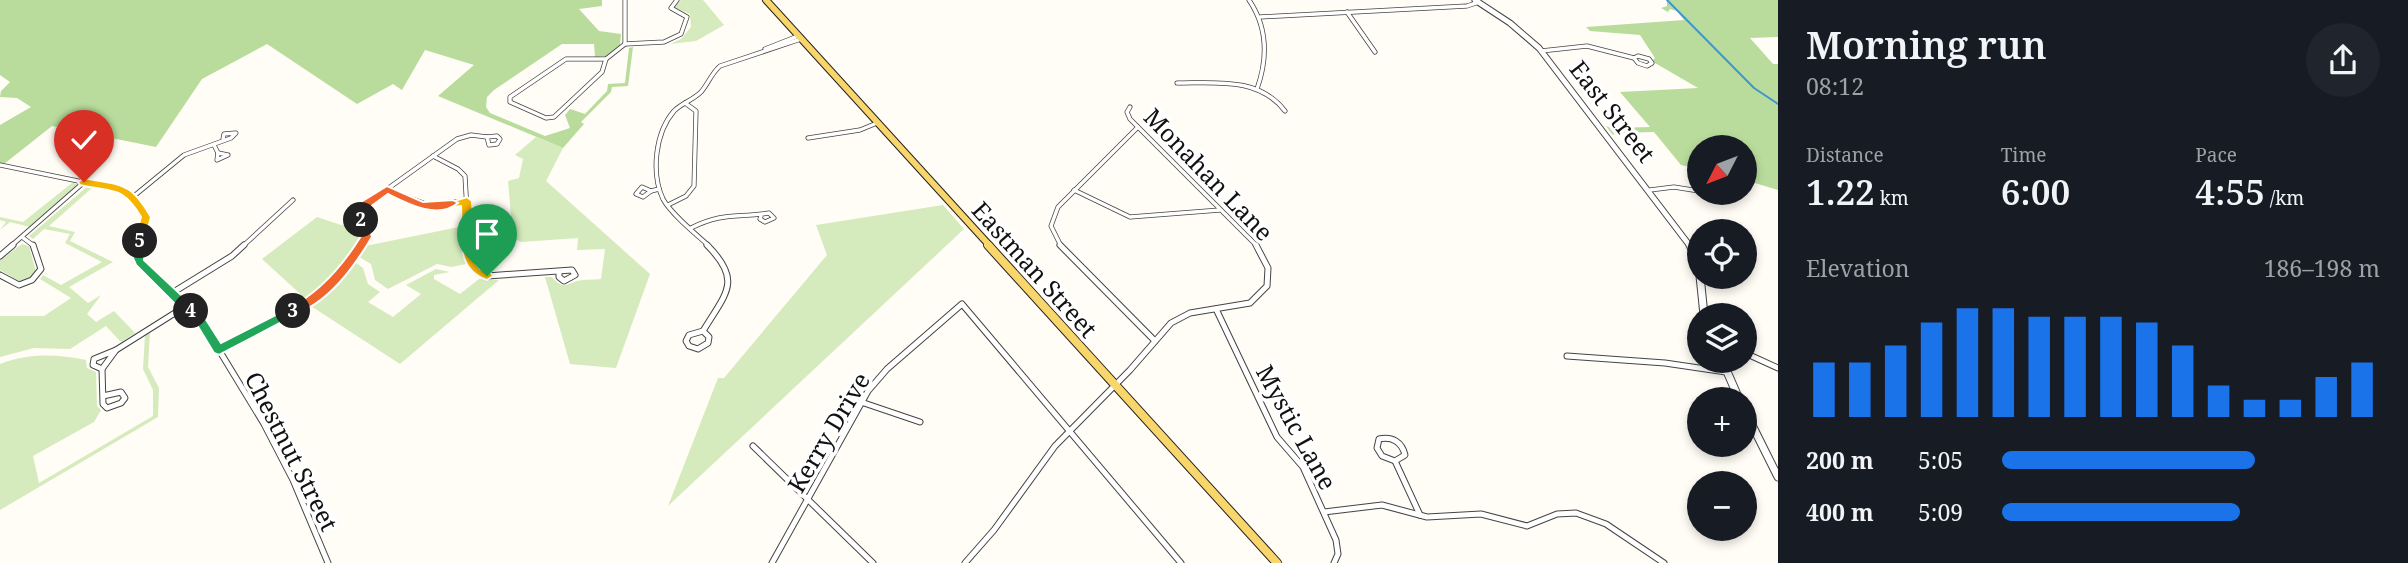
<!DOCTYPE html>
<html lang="en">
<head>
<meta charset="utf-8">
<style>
  :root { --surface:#171b24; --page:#20242c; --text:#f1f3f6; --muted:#9ea1a6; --accent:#1a73e8 }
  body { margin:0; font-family:"Noto Serif",serif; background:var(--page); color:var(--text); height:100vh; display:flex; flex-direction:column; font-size:26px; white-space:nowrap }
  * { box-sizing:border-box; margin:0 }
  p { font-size:23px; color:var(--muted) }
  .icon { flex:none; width:38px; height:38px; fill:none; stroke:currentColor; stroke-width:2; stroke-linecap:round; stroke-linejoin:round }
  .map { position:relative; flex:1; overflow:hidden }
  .side { display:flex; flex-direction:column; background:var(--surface); width:630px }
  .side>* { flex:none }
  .needle { width:46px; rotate:228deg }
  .tools { position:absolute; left:1687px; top:135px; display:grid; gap:14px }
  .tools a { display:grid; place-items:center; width:70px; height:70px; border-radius:50%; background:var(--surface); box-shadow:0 4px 10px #0003; font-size:35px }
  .pin { position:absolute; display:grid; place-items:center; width:60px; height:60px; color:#fff; margin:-72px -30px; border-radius:50% 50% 50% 0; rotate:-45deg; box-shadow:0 0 7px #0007 }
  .pin .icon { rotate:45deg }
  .km { position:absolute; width:35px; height:35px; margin:-18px; border-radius:50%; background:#222; color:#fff; font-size:19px; line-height:35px; text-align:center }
  .round { display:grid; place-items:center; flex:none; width:74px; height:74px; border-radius:37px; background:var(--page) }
  .head { display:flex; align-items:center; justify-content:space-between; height:119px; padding:0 28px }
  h1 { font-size:38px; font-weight:600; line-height:52px }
  .metrics { display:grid; grid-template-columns:repeat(3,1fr); gap:10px; height:119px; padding:7px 28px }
  .metrics div { display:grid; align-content:center }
  .metrics b { font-size:35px; font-weight:600 }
  .metrics small { font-size:19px; font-weight:400 }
  .metrics p { font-size:19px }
  .chart { height:196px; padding:14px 28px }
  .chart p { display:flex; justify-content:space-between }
  .chart svg { width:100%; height:126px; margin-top:7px; stroke:var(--accent); stroke-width:6 }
  ul { padding:0 28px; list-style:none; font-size:23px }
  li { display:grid; grid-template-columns:112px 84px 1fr; align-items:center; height:52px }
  li i { height:18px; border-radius:9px; background:var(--accent) }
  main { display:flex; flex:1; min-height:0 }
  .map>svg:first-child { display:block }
</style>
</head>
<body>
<main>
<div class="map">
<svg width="1778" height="563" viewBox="0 0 1778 563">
  <rect width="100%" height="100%" fill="#fffdf5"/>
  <g fill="#d5ebbd">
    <polygon points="681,0 703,0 724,25 696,41 670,44 681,39 691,27 690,14 673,7"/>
    <path d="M536 137 563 148 546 181 650 274 616 368 570 364 545 277H552C561 289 566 285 577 281 584 279 594 280 601 279L605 249 577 250 578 238 521 242 513 238 508 181 519 178 523 159 515 155Z"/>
    <polygon points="72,183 77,184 76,187 30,227 10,222 0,230 6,222 0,220 0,217 23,222"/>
    <polygon points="88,186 93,187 49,226 75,232 70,241 113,262 69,287 88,303 101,295 87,314 96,322 114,311 135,333 121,342 106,326 70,349 34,348 0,357 0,316 44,316 71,298 40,279 43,275 61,285 102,262 65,243 70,234 44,229 33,239 29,236"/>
    <polygon points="943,205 964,229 668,506 718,378 724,378 827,255 816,225"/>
    <polygon points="317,217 341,225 357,222 363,235 347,264 307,300 262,259"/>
    <polygon points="464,226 466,264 451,267 437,264 388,289 375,280 371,264 359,257 365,246"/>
    <polygon points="22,244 29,246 36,272 33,277 20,282 0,270 0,260"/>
    <polygon points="356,263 363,268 368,284 380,292 368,302 393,317 421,294 406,285 436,269 450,272 434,275 434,279 460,294 479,279 499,280 400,364 311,306 321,301 322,293"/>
    <path d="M150 332 148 367 159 388 158 417 0 510V364C30 353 55 354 86 360L87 368 96 372 97 406 101 410 94 422 33 456 39 483 153 416V390L143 369 145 335Z"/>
  </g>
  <g fill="#b9dc9c">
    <polygon points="0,0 602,0 602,6 579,9 599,31 621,34 620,45 608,56 595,57 594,44 562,44 494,90 487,97 486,107 490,113 545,136 570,128 565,115 570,109 585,114 607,91 608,84 625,83 629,48 633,47 628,86 612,87 611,92 581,122 584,124 563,148 438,96 474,65 425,50 402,90 393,84 357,104 267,44 202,79 156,147 52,126 4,164 0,163 0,125 31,107 17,98 0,97 1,91 10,82 0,75"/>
    <polygon points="1667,0 1778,0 1778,37 1750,38 1773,64 1778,64 1778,190 1745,180 1745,147 1699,147 1699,169 1681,165 1654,132 1616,133 1613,135 1606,126 1612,128 1650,127 1620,92 1698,88 1655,63 1653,60 1655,58 1640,35 1590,31 1586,27 1684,20 1677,11 1670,9 1668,12 1661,8 1667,6"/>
  </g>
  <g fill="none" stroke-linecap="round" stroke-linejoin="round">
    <polyline stroke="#3f96cf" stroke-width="2" points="1667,0 1754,88 1778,104"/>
    <defs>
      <g id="minor-far1">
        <polyline points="625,0 625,44"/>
        <path d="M1249 0C1268 28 1268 58 1257 89"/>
        <polyline points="1347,12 1375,52"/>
        <polyline points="1260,17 1467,6 1479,2"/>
        <polyline points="625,44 664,42 681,34 687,17 671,8 677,0"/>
        <polyline points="765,49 798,36"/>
        <polyline points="1541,51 1587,46 1634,58"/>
        <polygon points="1638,56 1649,59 1652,63 1647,66 1638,63 1634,58"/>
        <polygon points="566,59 606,59 602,72 554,117 546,118 510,102 510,97"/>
        <polyline points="606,59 625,44"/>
        <path d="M1177 83C1216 83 1259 77 1285 111"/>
        <polyline points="1130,107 1127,112 1130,119 1257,246"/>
        <polygon points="497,136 500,139 497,144 489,145 487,137"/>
        <polyline points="808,138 860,130 877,123"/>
        <polyline points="214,145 218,153"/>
        <polygon points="218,153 228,155 217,160"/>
        <polyline points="433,156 458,169 465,176 469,246"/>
        <polyline points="0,165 122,190 136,199 146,217 138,246"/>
        <polygon points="642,187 651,191 643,197 636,194"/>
        <polyline points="388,190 426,204 467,201"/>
        <polyline points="1074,190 1130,217 1220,210"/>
        <polyline points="1650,190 1674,187 1699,191"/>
        <polyline points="651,191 659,189"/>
        <polyline points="1703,192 1722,197"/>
        <polyline points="134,196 184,155 231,138 236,133 224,134 223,139"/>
        <polyline points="668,205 686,196 694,186 696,111 685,103"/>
        <path d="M691 228C723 212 737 218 769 213L774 218 765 222 760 219 761 216"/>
        <polyline points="22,237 34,246"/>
        <polyline points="11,246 83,183"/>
        <polyline points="243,246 293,200"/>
        <polyline points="361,246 367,237 361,219 365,205 457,139 471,135 487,137"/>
        <path d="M709 246C696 234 671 214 663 199 651 173 655 133 674 111 682 103 693 100 701 92 708 84 711 74 720 66L801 39"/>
        <polyline points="1061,246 1051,226 1058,207 1138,127"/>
      </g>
      <g id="minor">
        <polyline points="139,245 137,252 140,262 205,327 264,424 293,480 328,563"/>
        <path d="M469 245C470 262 470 270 487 276L572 270 575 275 564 281 559 277V271"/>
        <polyline points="1060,245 1155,341"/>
        <polyline points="0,256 13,245"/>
        <polyline points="0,275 19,285 32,280 41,269 33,245"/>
        <polyline points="172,293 232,256 244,245"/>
        <polyline points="1216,309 1277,437 1303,467 1336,540 1338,554 1334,563"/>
        <polygon points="703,331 709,337 708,343 698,349 689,346 686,341 689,335"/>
        <path d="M703 331C726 293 743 281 707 245"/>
        <polygon points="116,350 102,369 93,365 94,359"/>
        <polyline points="116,350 186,306"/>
        <path d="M219 350C275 321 327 299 362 245"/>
        <polyline points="1745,353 1778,368"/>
        <polyline points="1567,356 1665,363 1726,372"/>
        <polyline points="102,369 103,404 107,408 121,403 125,398 121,392 103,396"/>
        <polyline points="861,402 920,422"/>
        <path d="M1379 439C1392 436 1402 442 1405 455L1395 461 1382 456 1377 448Z"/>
        <polyline points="753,446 873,563"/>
        <polyline points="1395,461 1420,515"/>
        <polyline points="1324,512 1382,505 1427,517 1481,514 1527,526 1557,514 1576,513 1606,524 1664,563"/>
        <polyline points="772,563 868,391 887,369 962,304 1181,563"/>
        <polyline points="965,563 994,530 1055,446 1130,370 1171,323 1190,313 1250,303 1267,286 1268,268 1256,245"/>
      </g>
      <polyline id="tertiary-far1" points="1475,0 1510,23 1539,48 1690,246"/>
      <g id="tertiary">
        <polyline points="1690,245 1699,265"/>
        <polyline points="1700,276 1704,315"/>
        <polyline points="1722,360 1739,399"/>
        <polyline points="1745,411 1778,477"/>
      </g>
      <polyline id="primary-far1" points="766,0 990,246"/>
      <polyline id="primary" points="988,245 1277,563"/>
    </defs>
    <use href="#minor-far1" stroke="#444" stroke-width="5"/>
    <use href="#minor" stroke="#444" stroke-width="7"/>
    <use href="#tertiary-far1" stroke="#444" stroke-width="7"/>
    <use href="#tertiary" stroke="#444" stroke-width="9"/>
    <use href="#primary-far1" stroke="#222" stroke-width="8"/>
    <use href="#primary" stroke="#222" stroke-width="10"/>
    <use href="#minor-far1" stroke="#fff" stroke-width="3.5"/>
    <use href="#minor" stroke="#fff" stroke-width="5"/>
    <use href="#tertiary-far1" stroke="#fff" stroke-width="5"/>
    <use href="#tertiary" stroke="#fff" stroke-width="7"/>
    <use href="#primary-far1" stroke="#f9d66b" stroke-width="6"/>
    <use href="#primary" stroke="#f9d66b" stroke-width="8"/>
  </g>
  <path fill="#f5b400" stroke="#fff" stroke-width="2" d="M467 197 472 201 475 263 480 269 491 273 493 276 487 280C454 269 463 236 461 206L453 207 448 203Z"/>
  <path fill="#f0652b" stroke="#fff" stroke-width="2" d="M387 186 423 202 453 200 458 203C438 220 408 204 388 194L370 207 365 223H357L361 202Z"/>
  <path fill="#f0652b" stroke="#fff" stroke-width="2" d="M361 216 367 220 372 237C354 267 329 303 293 315L289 314V308C320 292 343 265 361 236L356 220Z"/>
  <polygon fill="#22a559" stroke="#fff" stroke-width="2" points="293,306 299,311 297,314 219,355 214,353 197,325 185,311 186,308 195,308 205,318 221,343"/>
  <polygon fill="#22a559" stroke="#fff" stroke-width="2" points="140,237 145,241 144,260 195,308 195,315 186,315 136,265 132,256 134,241"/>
  <path fill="#f5b400" stroke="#fff" stroke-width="2" d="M84 178C123 186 130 181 151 217L144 244 140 245 134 241 141 217C122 185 113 193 80 185L78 182Z"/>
  <g text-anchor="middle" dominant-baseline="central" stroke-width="7" stroke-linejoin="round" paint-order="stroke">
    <g font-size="24" fill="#111" stroke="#fff">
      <text transform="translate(1613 111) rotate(52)">East Street</text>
      <text transform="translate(1209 174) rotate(46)">Monahan Lane</text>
      <text transform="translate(1035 269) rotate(48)">Eastman Street</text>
      <text transform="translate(1297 427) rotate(61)">Mystic Lane</text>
      <text transform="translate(828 432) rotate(-59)">Kerry Drive</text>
      <text transform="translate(292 451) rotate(63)">Chestnut Street</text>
    </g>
  </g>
</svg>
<div class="tools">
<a><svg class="needle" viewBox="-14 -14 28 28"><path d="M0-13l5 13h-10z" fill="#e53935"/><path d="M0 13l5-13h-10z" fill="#9ea1a6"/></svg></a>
<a><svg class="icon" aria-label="locate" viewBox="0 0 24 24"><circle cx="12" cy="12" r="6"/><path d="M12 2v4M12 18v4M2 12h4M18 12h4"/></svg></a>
<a><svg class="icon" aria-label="layers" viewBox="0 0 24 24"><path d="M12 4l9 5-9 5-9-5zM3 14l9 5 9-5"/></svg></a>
<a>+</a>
<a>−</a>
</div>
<div class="pin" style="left:487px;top:276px;background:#1e9e55"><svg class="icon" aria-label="arrive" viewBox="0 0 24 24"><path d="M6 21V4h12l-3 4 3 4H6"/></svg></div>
<div class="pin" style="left:84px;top:182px;background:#d93025"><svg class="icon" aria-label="check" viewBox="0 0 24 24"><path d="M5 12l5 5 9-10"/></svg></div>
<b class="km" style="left:361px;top:220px">2</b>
<b class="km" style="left:293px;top:311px">3</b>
<b class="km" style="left:191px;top:311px">4</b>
<b class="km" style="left:140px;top:241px">5</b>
</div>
<section class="side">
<div class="head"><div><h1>Morning run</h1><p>08:12</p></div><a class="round"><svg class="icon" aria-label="share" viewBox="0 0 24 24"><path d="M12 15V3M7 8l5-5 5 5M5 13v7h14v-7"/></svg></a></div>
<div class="metrics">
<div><p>Distance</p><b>1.22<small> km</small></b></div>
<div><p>Time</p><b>6:00</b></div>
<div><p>Pace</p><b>4:55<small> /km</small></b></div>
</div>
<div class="chart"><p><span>Elevation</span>186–198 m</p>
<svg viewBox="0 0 160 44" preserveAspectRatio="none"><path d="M5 44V25M15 44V25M25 44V19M35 44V11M45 44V6M55 44V6M65 44V9M75 44V9M85 44V9M95 44V11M105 44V19M115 44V33M125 44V38M135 44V38M145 44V30M155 44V25"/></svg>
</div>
<ul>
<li><b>200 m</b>5:05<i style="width:67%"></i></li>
<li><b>400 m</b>5:09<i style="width:63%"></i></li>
</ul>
</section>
</main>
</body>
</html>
